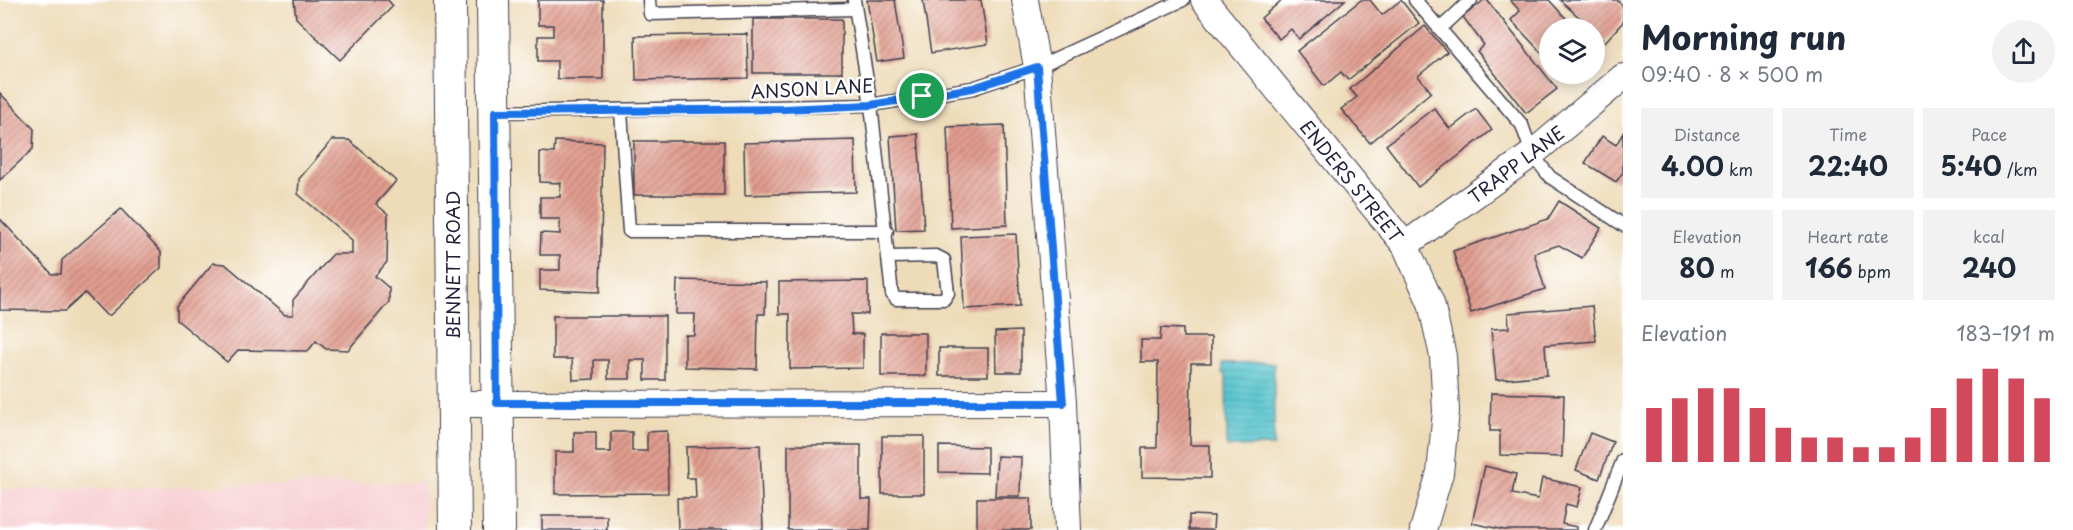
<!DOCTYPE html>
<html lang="en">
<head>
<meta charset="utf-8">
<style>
  :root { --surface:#fff; --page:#f2f2f3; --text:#1f2937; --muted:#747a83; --accent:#d1495b }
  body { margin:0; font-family:"Playpen Sans",sans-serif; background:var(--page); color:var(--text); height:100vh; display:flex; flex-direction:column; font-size:22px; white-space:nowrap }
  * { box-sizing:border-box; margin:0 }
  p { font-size:20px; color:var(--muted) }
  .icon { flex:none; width:33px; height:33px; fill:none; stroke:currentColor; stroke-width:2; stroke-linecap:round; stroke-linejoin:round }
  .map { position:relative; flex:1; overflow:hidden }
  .side { display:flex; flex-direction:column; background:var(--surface); width:450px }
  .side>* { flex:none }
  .buttons { position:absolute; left:1539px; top:18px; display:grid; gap:12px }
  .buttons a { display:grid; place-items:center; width:66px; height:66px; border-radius:50%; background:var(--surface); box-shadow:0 3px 15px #0003; font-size:30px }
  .pin { position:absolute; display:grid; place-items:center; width:51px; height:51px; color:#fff; margin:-26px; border:3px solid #fff; border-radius:50%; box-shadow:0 2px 6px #0007 }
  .round { display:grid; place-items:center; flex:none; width:63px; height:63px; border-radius:32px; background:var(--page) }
  .overview { display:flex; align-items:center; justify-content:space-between; height:102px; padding:0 18px }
  h1 { font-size:33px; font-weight:700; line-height:45px }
  .figures { display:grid; grid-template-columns:repeat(3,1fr); gap:9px; height:102px; padding:6px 18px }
  .figures div { display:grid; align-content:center; border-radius:0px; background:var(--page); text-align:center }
  .figures b { font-size:26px; font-weight:700 }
  .figures small { font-size:16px; font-weight:400 }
  .figures p { font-size:16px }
  .chart { height:168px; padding:12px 18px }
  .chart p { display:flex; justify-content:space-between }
  .chart svg { width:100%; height:108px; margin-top:6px; stroke:var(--accent); stroke-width:6 }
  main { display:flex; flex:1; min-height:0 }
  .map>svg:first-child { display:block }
</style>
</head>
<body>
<main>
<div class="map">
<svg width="1623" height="530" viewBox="0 0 1623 530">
  <defs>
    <pattern id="water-rules" width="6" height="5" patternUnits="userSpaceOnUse" patternTransform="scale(1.5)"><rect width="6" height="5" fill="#55c3cc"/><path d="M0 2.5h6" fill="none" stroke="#4aa7b0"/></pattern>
    <pattern id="building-hatch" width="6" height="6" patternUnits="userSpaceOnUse" patternTransform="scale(1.5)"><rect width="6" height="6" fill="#e19d8f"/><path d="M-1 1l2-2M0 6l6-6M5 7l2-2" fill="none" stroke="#b68076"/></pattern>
  </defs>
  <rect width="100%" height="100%" fill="#fff"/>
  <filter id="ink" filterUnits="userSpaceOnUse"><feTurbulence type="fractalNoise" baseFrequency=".0167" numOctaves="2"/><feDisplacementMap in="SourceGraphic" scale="12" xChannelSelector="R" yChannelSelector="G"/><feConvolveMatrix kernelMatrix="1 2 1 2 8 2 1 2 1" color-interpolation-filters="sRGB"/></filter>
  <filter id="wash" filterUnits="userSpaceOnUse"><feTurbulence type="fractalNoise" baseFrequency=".008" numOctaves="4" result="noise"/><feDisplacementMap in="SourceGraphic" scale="24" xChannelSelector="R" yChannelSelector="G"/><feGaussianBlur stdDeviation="1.35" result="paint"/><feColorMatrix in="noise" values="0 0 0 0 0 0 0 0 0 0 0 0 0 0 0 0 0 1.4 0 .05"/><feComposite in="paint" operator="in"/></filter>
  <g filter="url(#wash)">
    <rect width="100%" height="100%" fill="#eedcb9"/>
    <polygon fill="#f7cfd3" points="424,482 425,530 0,530 0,490"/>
    <polygon fill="url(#water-rules)" stroke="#3c7284" stroke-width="1.5" points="1274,363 1274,446 1227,447 1226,374 1222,374 1222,364"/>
    <g id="blocks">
      <g fill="url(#building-hatch)">
        <polygon points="294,0 388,0 393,6 340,60 296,18"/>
        <polygon points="538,0 603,0 603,79 557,79 557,61 538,61 538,36 553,36 553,25 538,25"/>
        <polygon points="867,0 895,0 904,58 877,62"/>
        <polygon points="923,0 981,0 988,44 931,53"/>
        <polygon points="1282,0 1345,0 1299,39 1291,29 1279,39 1261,18"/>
        <polygon points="1361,0 1370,0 1382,15 1401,0 1419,23 1348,80 1341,72 1324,86 1297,51"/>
        <polygon points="1484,0 1487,0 1557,89 1526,113 1477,51 1484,45 1463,17"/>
        <polygon points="1510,0 1549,0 1575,28 1550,28 1550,62 1511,20 1520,11"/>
        <polygon points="1560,0 1617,0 1623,6 1623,22 1605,42 1594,32 1594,28 1591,28"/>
        <rect x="753" y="19" width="89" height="54"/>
        <polygon points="1425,26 1447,52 1418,76 1431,92 1370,143 1341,109 1357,97 1350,89"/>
        <polygon points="747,34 748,78 636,80 635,36"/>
        <polygon points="0,93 34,129 33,149 0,180"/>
        <polygon points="1434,108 1450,129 1476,109 1492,130 1418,187 1386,145"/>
        <polygon points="1004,125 1007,225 951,228 947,127"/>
        <polygon points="1623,133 1623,172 1616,182 1585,163 1602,136 1616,145"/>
        <polygon points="918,134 924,229 896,230 890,136"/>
        <polygon points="332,140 349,140 396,181 376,204 388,214 387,262 375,276 389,288 389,302 348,350 326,349 316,341 308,351 238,350 227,362 177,320 177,306 213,263 225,264 285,315 293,315 293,300 333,254 352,254 352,240 298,194 299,179"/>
        <polygon points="855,140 856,192 745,195 744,143"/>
        <polygon points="555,141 603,143 600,292 540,290 540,270 560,270 560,255 540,255 541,233 560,234 560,219 540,219 540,197 560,197 561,183 540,182 540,152 554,153"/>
        <rect x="634" y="141" width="90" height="54"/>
        <polygon points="1559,201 1601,228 1582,258 1559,245 1534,253 1545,289 1471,313 1453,251 1548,219"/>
        <polygon points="121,209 161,252 161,268 110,315 106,315 85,293 65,311 0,310 0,219 52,274 61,274 62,260"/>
        <polygon points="1016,234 1020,306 964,309 961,236"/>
        <polygon points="677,280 766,282 765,314 758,314 757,369 685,367 685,335 694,335 695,314 676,314"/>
        <polygon points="868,281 868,314 851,314 852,334 863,334 863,368 790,369 790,314 779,314 779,282"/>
        <polygon points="1592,306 1596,341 1545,345 1547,375 1496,380 1491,329 1509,328 1508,313"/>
        <polygon points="553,316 665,316 665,380 645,380 645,360 630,360 630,379 608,379 608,360 594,360 594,379 573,380 572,359 553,359"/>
        <polygon points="1161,328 1183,329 1183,337 1211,337 1211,363 1191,363 1190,445 1210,445 1210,478 1142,477 1142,448 1157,448 1158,362 1141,362 1141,340 1160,340"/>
        <polygon points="1021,331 1021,372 996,372 995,332"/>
        <rect x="881" y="333" width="45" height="43"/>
        <rect x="939" y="348" width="49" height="28"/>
        <polygon points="1491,393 1564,395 1562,457 1500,455 1500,431 1490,431"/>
        <polygon points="667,431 668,493 555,494 555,452 574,452 574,432 596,432 596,452 611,452 611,432 632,432 632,451 647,451 647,432"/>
        <polygon points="1590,433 1613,442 1599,479 1576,470"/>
        <rect x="882" y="436" width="42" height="58"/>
        <polygon points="760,445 763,530 678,530 677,498 696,498 695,478 687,478 686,447"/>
        <polygon points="788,445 861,445 861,499 871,499 870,530 788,530"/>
        <polygon points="939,446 987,447 987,473 939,472"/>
        <polygon points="997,456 1021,457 1020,496 995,496"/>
        <polygon points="1485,466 1516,474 1512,494 1538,499 1542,478 1582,487 1577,507 1566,504 1562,524 1577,527 1577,530 1504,530 1472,523"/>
        <rect x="977" y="498" width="54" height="32"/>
        <polygon points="1189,515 1214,516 1213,530 1189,530"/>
        <rect x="542" y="516" width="65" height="14"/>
      </g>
    </g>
  </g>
  <g filter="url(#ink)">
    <use href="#blocks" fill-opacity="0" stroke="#413e4e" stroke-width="1.5"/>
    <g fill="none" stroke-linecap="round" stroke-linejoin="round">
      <defs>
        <g id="service">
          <polyline points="649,0 650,14 855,9"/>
          <polyline points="854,0 871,105 892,294 896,299 944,299 948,293 944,260 936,256 890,257"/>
          <polyline points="1415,0 1522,125 1532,154 1550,177 1623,225"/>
          <polyline points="1440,29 1471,0"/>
          <polyline points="621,111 629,231 887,231"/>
          <polyline points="496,112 871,105 973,88 1037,67 1183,0"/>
          <polyline points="1595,530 1623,460"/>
        </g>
        <g id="minor">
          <polyline points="1025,0 1037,67 1063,403 1068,530"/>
          <polyline points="1204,0 1405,245 1431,303 1443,356 1446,411 1440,473 1423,530"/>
          <polyline points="1405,245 1532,154 1623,77"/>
          <polyline points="453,404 1063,403"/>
        </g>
        <g id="tertiary">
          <polyline points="450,0 455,530"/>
          <polyline points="493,0 499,530"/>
        </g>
      </defs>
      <use href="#service" stroke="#413e4e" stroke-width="15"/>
      <use href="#minor" stroke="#413e4e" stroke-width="28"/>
      <use href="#tertiary" stroke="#413e4e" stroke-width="34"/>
      <use href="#service" stroke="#fff" stroke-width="12"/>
      <use href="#minor" stroke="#fff" stroke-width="26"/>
      <use href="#tertiary" stroke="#fff" stroke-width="32"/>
    </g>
  </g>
  <g fill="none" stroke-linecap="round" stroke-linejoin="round" filter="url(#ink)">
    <defs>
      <polygon id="route" points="1037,67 1063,403 497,403 495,112 785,109 871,105 973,88"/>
    </defs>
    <use href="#route" stroke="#fff" stroke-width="12"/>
    <use href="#route" stroke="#1a73e8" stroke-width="8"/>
  </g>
  <g text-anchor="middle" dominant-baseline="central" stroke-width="5" stroke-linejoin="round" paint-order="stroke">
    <g font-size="18" fill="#22223b" stroke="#fff">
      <text transform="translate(812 88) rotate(-3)">ANSON LANE</text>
      <text transform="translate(1516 164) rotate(-37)">TRAPP LANE</text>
      <text transform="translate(1352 181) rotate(51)">ENDERS STREET</text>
      <text transform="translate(452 265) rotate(-90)">BENNETT ROAD</text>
    </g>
  </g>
</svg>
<div class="buttons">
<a><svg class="icon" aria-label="layers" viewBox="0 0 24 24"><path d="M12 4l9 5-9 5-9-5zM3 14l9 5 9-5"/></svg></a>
</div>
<div class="pin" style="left:922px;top:96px;background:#1e9e55"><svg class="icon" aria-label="arrive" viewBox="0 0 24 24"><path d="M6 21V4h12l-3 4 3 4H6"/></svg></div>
</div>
<section class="side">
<div class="overview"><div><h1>Morning run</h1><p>09:40 · 8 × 500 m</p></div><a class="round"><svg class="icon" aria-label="share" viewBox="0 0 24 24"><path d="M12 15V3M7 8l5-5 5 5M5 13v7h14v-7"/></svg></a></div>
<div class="figures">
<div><p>Distance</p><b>4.00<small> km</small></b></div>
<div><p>Time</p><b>22:40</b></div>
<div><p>Pace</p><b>5:40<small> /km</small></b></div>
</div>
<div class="figures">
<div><p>Elevation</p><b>80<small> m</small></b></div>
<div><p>Heart rate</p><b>166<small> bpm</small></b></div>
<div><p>kcal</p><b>240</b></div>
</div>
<div class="chart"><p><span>Elevation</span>183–191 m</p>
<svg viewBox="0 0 160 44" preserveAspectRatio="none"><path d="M5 44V22M15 44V18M25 44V14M35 44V14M45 44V22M55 44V30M65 44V34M75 44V34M85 44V38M95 44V38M105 44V34M115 44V22M125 44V10M135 44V6M145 44V10M155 44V18"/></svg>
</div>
</section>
</main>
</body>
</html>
